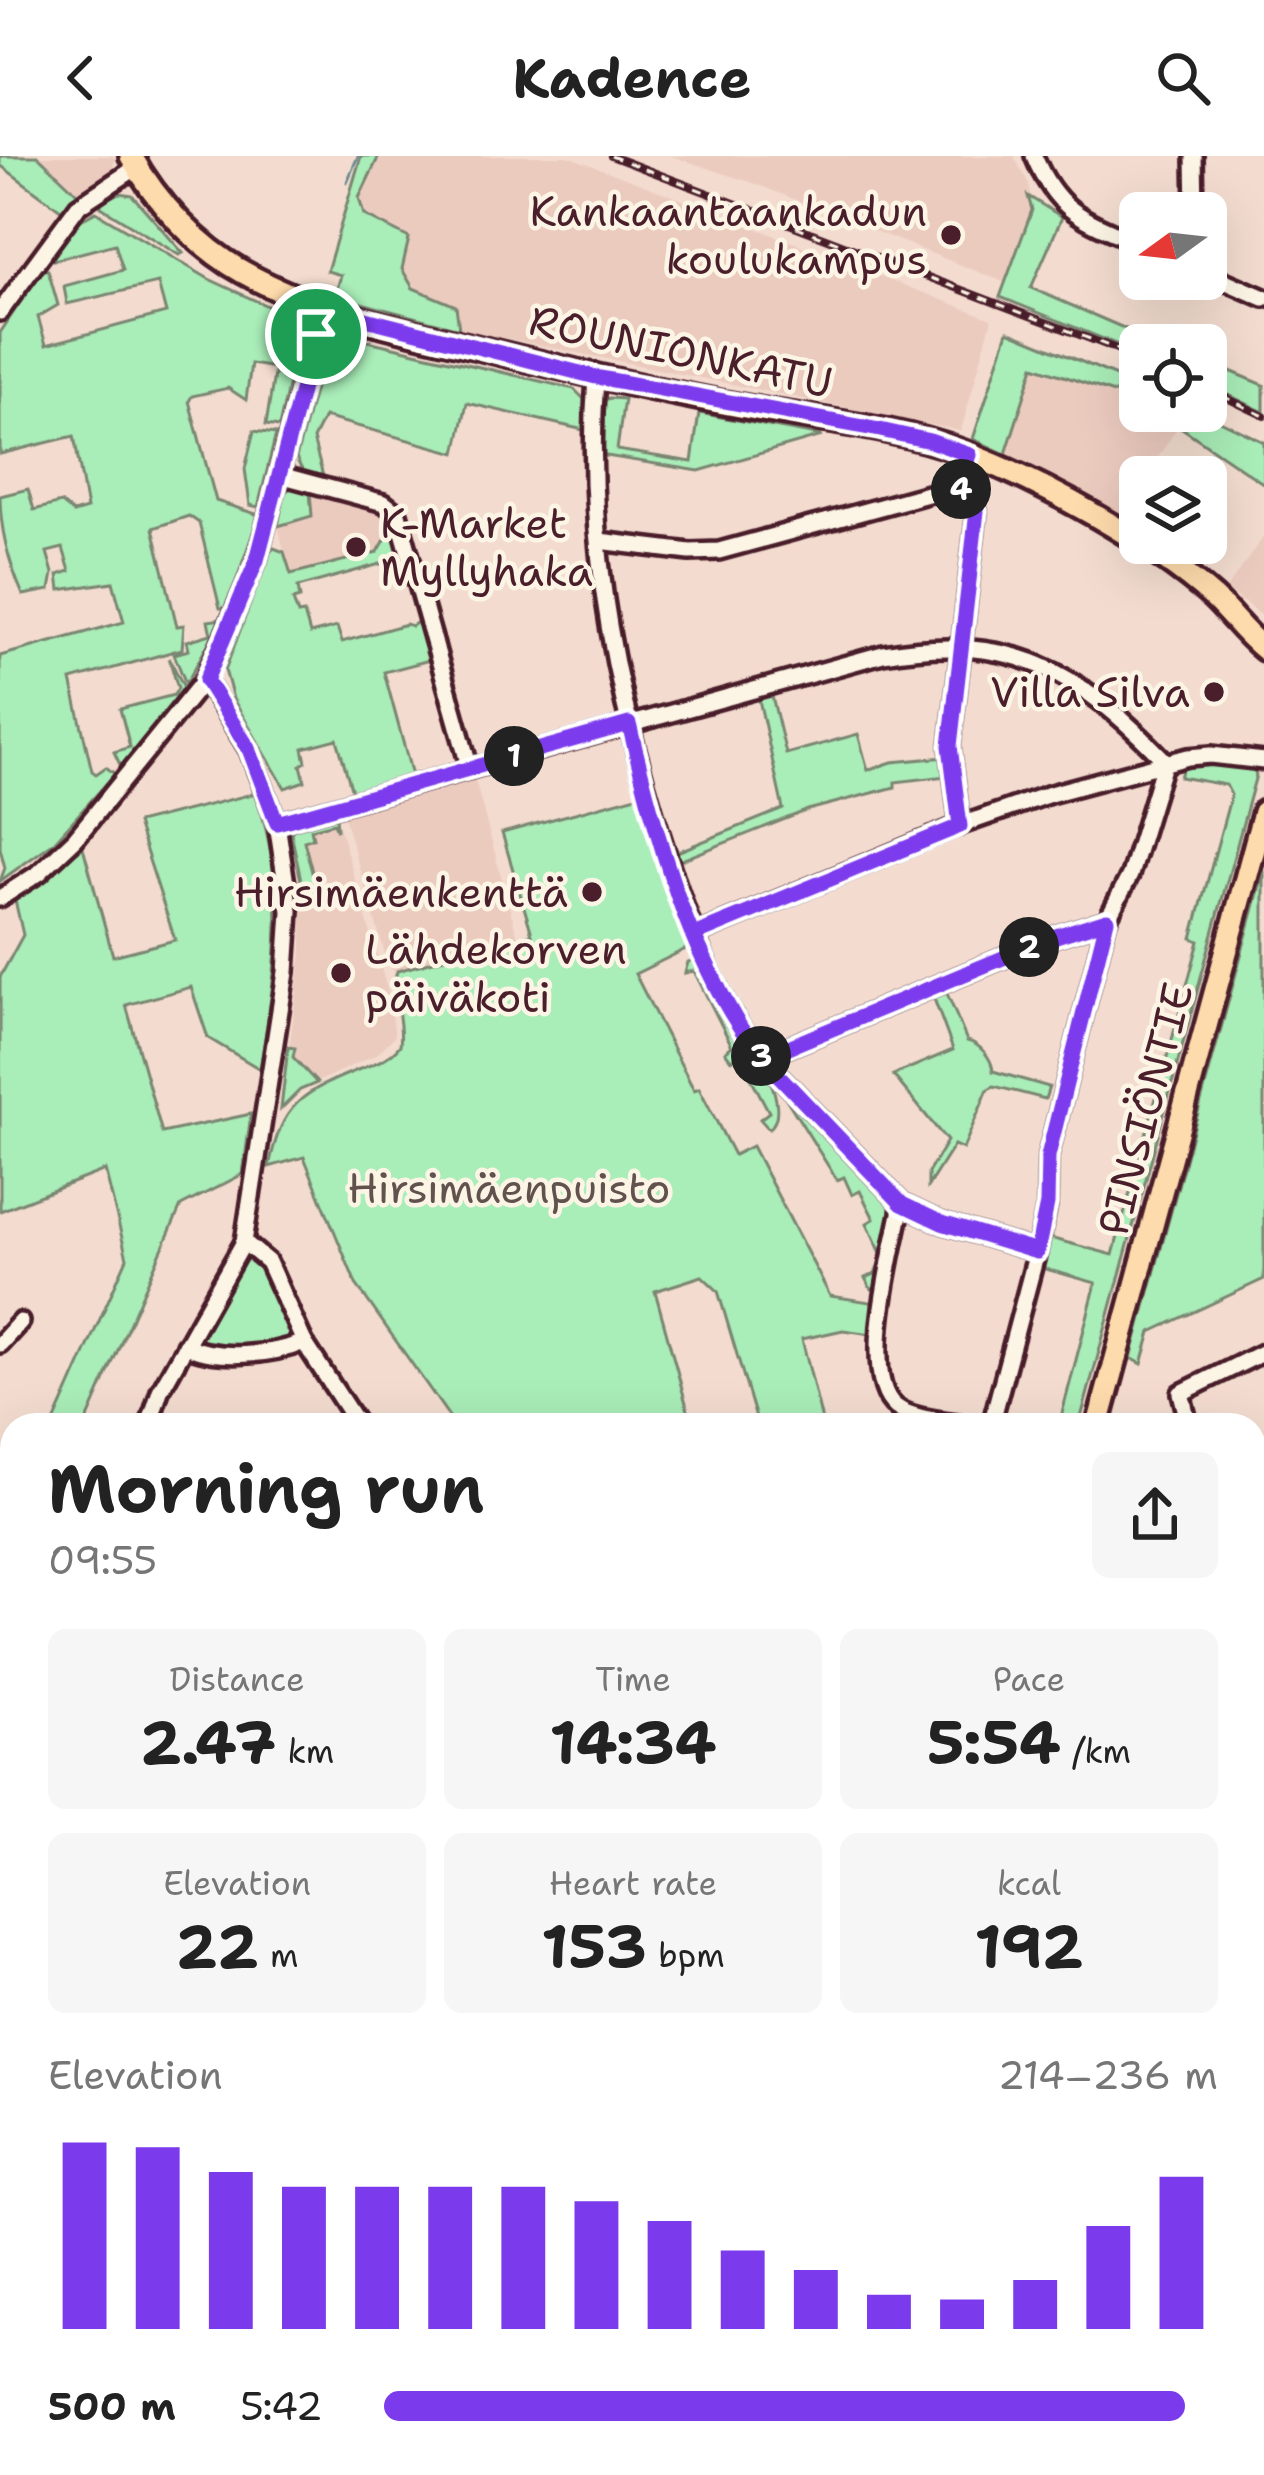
<!DOCTYPE html>
<html lang="en">
<head>
<meta charset="utf-8">
<style>
  :root { --surface:#fff; --page:#f6f6f6; --text:#222; --muted:#767676; --accent:#7c3aed }
  body { margin:0; font-family:"Shantell Sans",sans-serif; background:var(--page); color:var(--text); height:100vh; display:flex; flex-direction:column; font-size:45px; white-space:nowrap }
  * { box-sizing:border-box; margin:0 }
  p { font-size:39px; color:var(--muted) }
  .icon { flex:none; width:66px; height:66px; fill:none; stroke:currentColor; stroke-width:2; stroke-linecap:round; stroke-linejoin:round }
  .map { position:relative; flex:1; overflow:hidden }
  .drawer { position:absolute; left:0px; top:1257px; width:1266px; height:1062px; display:flex; flex-direction:column; background:var(--surface); border-radius:36px 36px 0 0; box-shadow:0 12px 48px #0002 }
  .drawer>* { flex:none }
  .needle { width:78px; rotate:255deg }
  .controls { position:absolute; left:1119px; top:36px; display:grid; gap:24px }
  .controls a { display:grid; place-items:center; width:108px; height:108px; border-radius:18px; background:var(--surface); box-shadow:0 12px 48px #0002; font-size:60px }
  .pin { position:absolute; display:grid; place-items:center; width:102px; height:102px; color:#fff; margin:-51px; border:6px solid #fff; border-radius:50%; box-shadow:0 3px 12px #0007 }
  .km { position:absolute; width:60px; height:60px; margin:-30px; border-radius:50%; background:#222; color:#fff; font-size:33px; line-height:60px; text-align:center }
  .round { display:grid; place-items:center; flex:none; width:126px; height:126px; border-radius:18px; background:var(--page) }
  .summary { display:flex; align-items:center; justify-content:space-between; height:204px; padding:0 48px }
  h1 { font-size:66px; font-weight:700; line-height:90px }
  .figures { display:grid; grid-template-columns:repeat(3,1fr); gap:18px; height:204px; padding:12px 48px }
  .figures div { display:grid; align-content:center; border-radius:18px; background:var(--page); text-align:center }
  .figures b { font-size:60px; font-weight:700 }
  .figures small { font-size:33px; font-weight:400 }
  .figures p { font-size:33px }
  .chart { height:336px; padding:24px 48px }
  .chart p { display:flex; justify-content:space-between }
  .chart svg { width:100%; height:216px; margin-top:12px; stroke:var(--accent); stroke-width:6 }
  ul { padding:0 48px; list-style:none; font-size:39px }
  li { display:grid; grid-template-columns:192px 144px 1fr; align-items:center; height:90px }
  li i { height:30px; border-radius:15px; background:var(--accent) }
  header { display:flex; justify-content:space-between; align-items:center; height:156px; padding:0 48px; background:var(--surface); font-size:54px; font-weight:700 }
  .map>svg:first-child { display:block }
</style>
</head>
<body>
<header><svg class="icon" aria-label="back" viewBox="0 0 24 24"><path d="M15 5l-7 7 7 7"/></svg>Kadence<svg class="icon" aria-label="search" viewBox="0 0 24 24"><circle cx="10" cy="10" r="6"/><path d="M15 15l6 6"/></svg></header>
<div class="map">
<svg width="1264" height="2319" viewBox="0 0 1264 2319">
  <rect width="100%" height="100%" fill="#f3dccf"/>
  <filter id="ink" filterUnits="userSpaceOnUse"><feTurbulence type="fractalNoise" baseFrequency=".00833" numOctaves="2"/><feDisplacementMap in="SourceGraphic" scale="24" xChannelSelector="R" yChannelSelector="G"/><feConvolveMatrix kernelMatrix="1 2 1 2 8 2 1 2 1" color-interpolation-filters="sRGB"/></filter>
  <g filter="url(#ink)">
    <g fill="#eccbbf">
      <polygon points="38,0 113,0 115,4 112,13 78,38"/>
      <polygon points="379,0 568,0 992,163 961,275 459,173 456,150 413,132 401,113 409,82 364,59 359,42"/>
      <polygon points="671,0 1014,0 1029,28 1032,54 1006,127 753,27"/>
      <polygon points="1034,210 1128,239 1140,246 1140,255 1157,255 1179,269 1145,321 1140,321 1140,329 1121,357 1006,298"/>
      <polygon points="298,331 387,357 397,378 379,396 290,418 277,367 285,336"/>
      <polygon points="1264,380 1264,460 1262,460 1226,433"/>
      <polygon points="471,621 475,624 518,782 394,815 388,808 343,658"/>
      <polygon points="336,659 389,839 395,880 377,898 300,934 281,953 302,795 302,729 291,677 293,672"/>
      <polygon points="1254,1912 1264,1916 1264,2038 1254,2029"/>
    </g>
    <g fill="#a9edb8" stroke="#7a8672" stroke-width="3">
      <polygon points="0,0 38,0 78,38 62,55 0,9"/>
      <polygon points="361,0 379,0 359,42 364,59 409,82 402,113 413,132 456,150 459,173 335,140 341,119 327,115"/>
      <polygon points="119,37 132,39 183,97 179,99 101,51 101,46"/>
      <polygon points="1028,40 1062,61 1031,132 1163,189 1140,189 1140,198 1000,141 1032,54"/>
      <path d="M96 56 209 123 293 162 300 177 279 271 266 269 275 212 251 208 246 244 228 232 192 240 189 245 216 345 259 359 227 452H220L199 367 189 360 153 372 177 470 184 469 182 493 71 524 92 615 96 618 106 611 115 618 53 687 0 725 5 712 0 692V500L124 466 113 426 60 434 58 419 70 415 63 392 47 396 53 417 50 434 23 439C9 407 0 375 0 340L28 333 34 354 61 347 73 357 87 353 74 280 0 298V177L41 114H48L58 149 38 161 46 189 166 157 158 127 67 148 64 130 123 114 115 88 54 104 53 99 81 64Z"/>
      <polygon points="1008,175 1140,230 1140,246 1034,210 1006,298 973,283"/>
      <polygon points="342,179 574,233 584,243 584,274 467,247 456,297 324,261 313,283 323,320 302,314 296,302 327,187"/>
      <polygon points="1206,205 1264,229 1264,256 1206,228"/>
      <polygon points="609,242 624,243 617,294 692,306 699,257 822,280 699,315 600,299 600,247"/>
      <polygon points="1157,255 1199,255 1264,286 1264,328"/>
      <polygon points="254,275 276,278 258,351 250,349 245,313"/>
      <polygon points="293,331 310,336 312,360 278,370 285,336"/>
      <polygon points="397,378 406,414 398,403 298,431 300,442 293,444 298,458 304,457 310,478 337,471 342,486 406,468 412,470 420,464 430,504 384,516 413,623 353,639 337,583 303,592 306,606 301,609 305,625 285,632 233,543 225,514 270,396 274,392 284,396 291,418 378,396 387,380"/>
      <polygon points="222,463 186,528 174,498 189,494 187,485 211,478 208,465"/>
      <polygon points="169,502 184,531 121,611 114,596 130,591 120,553 174,539 178,532"/>
      <polygon points="771,536 786,598 858,578 868,614 892,606 946,601 947,620 895,626 895,631 808,654 674,707 672,698 783,653 758,539"/>
      <polygon points="1199,605 1252,610 1256,619 1079,1269 1059,1269 1096,1127 1042,1112 1050,1082 1113,1099 1199,785 1192,782 1231,639 1226,629 1180,621 1184,608"/>
      <path d="M256 637C289 741 277 808 260 913L208 882 191 831 126 849 162 977 251 958 243 1018 181 1050 85 1269H53L127 1102 105 1014 0 1055V821L23 779 15 744 83 691 113 800 175 784 137 667Z"/>
      <path d="M640 639 692 790 635 818 694 934 699 932 734 999 752 990 830 1140 877 1147 872 1178 843 1174 802 1183 823 1269H758L718 1135 702 1120 655 1135 692 1269H455L356 1128 304 1001 269 1011C282 947 301 937 360 913 376 907 390 902 400 889 404 864 390 835 397 815L532 778 502 677Z"/>
      <polygon points="336,659 337,675 334,667 311,673 313,682 304,685 318,739 302,729 291,677 296,669"/>
      <polygon points="1264,715 1264,1123 1151,1176 1142,1208 1131,1202"/>
      <path d="M698 802C717 832 803 946 769 973L760 963 769 956 740 901 731 904 725 896 732 890 694 815 685 817 688 806Z"/>
      <path d="M946 835 967 885C979 887 992 902 993 915L1049 931 1045 943 994 930 988 933 963 993 954 989 928 1030V1017L947 985 893 919 953 894 933 840Z"/>
      <polygon points="288,891 295,892 293,901 317,927 300,934 281,953"/>
      <polygon points="789,937 888,1044 892,1065 880,1133 871,1133 865,1122 875,1118 882,1099 867,1067 874,1063 860,1035 852,1039 844,1021 837,1024 785,941"/>
      <polygon points="251,1099 262,1108 290,1174 286,1187 241,1192 204,1190 199,1180 241,1102"/>
      <polygon points="12,1364 12,1505 0,1497 0,1391"/>
      <polygon points="1264,1590 1264,1683 1254,1687 1254,1593"/>
      <polygon points="0,2042 12,2045 12,2132 0,2113"/>
      <polygon points="1264,2152 1264,2315 1260,2319 1158,2319 1160,2307 1254,2307 1254,2156"/>
      <polygon points="0,2185 12,2199 12,2247 7,2251 12,2258 12,2293 0,2301 0,2279 9,2273 0,2259"/>
      <polygon points="128,2307 560,2307 562,2319 136,2319"/>
    </g>
    <g fill="none" stroke-linecap="round" stroke-linejoin="round">
      <g stroke="#6c8c93" stroke-width="3">
        <polyline points="347,26 358,0"/>
        <polyline points="1254,1836 1264,1834"/>
        <polyline points="1254,2069 1264,2071"/>
        <polyline points="1254,2156 1264,2152"/>
        <polyline points="1254,2168 1263,2179 1254,2215"/>
        <polyline points="1169,2307 1183,2319"/>
      </g>
      <defs>
        <g id="minor">
          <path d="M1034 0C1058 58 1086 64 1140 88"/>
          <polyline points="1194,0 1195,57"/>
          <polyline points="1206,117 1264,142"/>
          <polyline points="0,156 78,50 137,11"/>
          <path d="M596 221C583 388 619 556 672 714 694 780 717 846 762 902L902 1048 942 1067 1037 1096"/>
          <polyline points="280,319 384,347 398,358 470,613"/>
          <polyline points="957,330 973,344 977,355 950,590 960,670"/>
          <polyline points="599,385 690,396 719,395 957,330 971,299"/>
          <path d="M277 667 883 498C1012 476 1077 514 1165 605"/>
          <polyline points="0,742 39,717 75,683 205,523 257,404 322,152"/>
          <polyline points="694,779 953,672 1050,638 1188,601 1211,599 1264,605"/>
          <polyline points="762,902 1056,780 1107,764"/>
          <path d="M902 1048C894 1090 858 1221 896 1251 913 1264 949 1265 969 1269"/>
          <polyline points="244,1086 268,1106 304,1186 358,1269"/>
          <polyline points="0,1188 20,1166"/>
          <path d="M185 1189C216 1205 273 1199 304 1186"/>
          <polyline points="149,1269 160,1235 244,1086 286,816 290,755 277,667 249,594 205,523"/>
          <polyline points="991,1269 1037,1096 1047,1049 1048,1000 1107,764 1130,719 1165,605"/>
          <polyline points="1189,1269 1181,1237 1264,1196"/>
          <polyline points="1254,1338 1264,1334"/>
          <polyline points="0,1561 12,1557"/>
          <polyline points="0,1801 12,1804"/>
          <polyline points="0,1899 12,1902"/>
          <polyline points="1254,1902 1264,1906"/>
          <polyline points="0,2123 12,2141"/>
          <polyline points="120,2307 128,2319"/>
          <polyline points="632,2316 645,2307"/>
          <polyline points="1,2319 19,2307"/>
          <polyline points="992,2319 996,2307"/>
        </g>
        <g id="major">
          <path d="M131 0C156 46 198 91 243 116 316 157 396 172 475 191 573 215 669 238 768 255 833 266 901 273 963 296 1041 325 1151 386 1213 441 1231 458 1244 477 1264 493"/>
          <polyline points="1098,1269 1264,656"/>
          <polyline points="854,2319 860,2307"/>
        </g>
      </defs>
      <use href="#minor" stroke="#4a1f2b" stroke-width="24"/>
      <use href="#major" stroke="#4a1f2b" stroke-width="30"/>
      <use href="#minor" stroke="#fcf5e5" stroke-width="15"/>
      <use href="#major" stroke="#fedbac" stroke-width="21"/>
      <defs>
        <g id="rail">
          <polyline points="611,0 1140,202"/>
          <polyline points="1206,232 1264,260"/>
        </g>
      </defs>
      <use href="#rail" stroke="#4a1f2b" stroke-width="8"/>
      <use href="#rail" stroke="#fcf5e5" stroke-width="3" stroke-dasharray="9" stroke-linecap="butt"/>
    </g>
  </g>
  <g fill="none" stroke-linecap="round" stroke-linejoin="round" filter="url(#ink)">
    <defs>
      <path id="route" d="M316 178 257 404 206 524 249 593 277 667 629 568C656 678 690 813 762 902L1056 780 1107 764 1048 1000 1047 1048 1037 1096 942 1067 902 1048 762 902C732 864 714 823 694 779L960 670 950 590 977 355 973 344 958 330 970 299 930 285 880 274 596 221 322 152 316 178"/>
    </defs>
    <use href="#route" stroke="#fff" stroke-width="24"/>
    <use href="#route" stroke="#7c3aed" stroke-width="15"/>
  </g>
  <g fill="#4a1f2b" stroke="#fcf5e5" stroke-width="4.5">
    <circle cx="951" cy="79" r="12"/>
    <circle cx="356" cy="391" r="12"/>
    <circle cx="1214" cy="536" r="12"/>
    <circle cx="592" cy="736" r="12"/>
    <circle cx="341" cy="817" r="12"/>
  </g>
  <g text-anchor="middle" dominant-baseline="central" stroke-width="9" stroke-linejoin="round" paint-order="stroke">
    <g font-size="42" fill="#4a1f2b" stroke="#fcf5e5" text-anchor="end">
      <text x="927" y="55">Kankaantaankadun<tspan x="927" dy="48">koulukampus</tspan></text>
      <text x="380" y="367" text-anchor="start">K-Market<tspan x="380" dy="48">Myllyhaka</tspan></text>
      <text x="1190" y="536">Villa Silva</text>
      <text x="568" y="736">Hirsimäenkenttä</text>
      <text x="365" y="793" text-anchor="start">Lähdekorven<tspan x="365" dy="48">päiväkoti</tspan></text>
    </g>
    <g font-size="42" fill="#4a1f2b" stroke="#fcf5e5">
      <text transform="translate(681 195) rotate(12)">ROUNIONKATU</text>
      <text transform="translate(1145 953) rotate(-75)">PINSIÖNTIE</text>
    </g>
    <g font-size="42" fill="#62524e" stroke="#fcf5e5">
      <text x="509" y="1032">Hirsimäenpuisto</text>
    </g>
  </g>
</svg>
<div class="controls">
<a><svg class="needle" viewBox="-14 -14 28 28"><path d="M0-13l5 13h-10z" fill="#e53935"/><path d="M0 13l5-13h-10z" fill="#767676"/></svg></a>
<a><svg class="icon" aria-label="locate" viewBox="0 0 24 24"><circle cx="12" cy="12" r="6"/><path d="M12 2v4M12 18v4M2 12h4M18 12h4"/></svg></a>
<a><svg class="icon" aria-label="layers" viewBox="0 0 24 24"><path d="M12 4l9 5-9 5-9-5zM3 14l9 5 9-5"/></svg></a>
</div>
<div class="pin" style="left:316px;top:178px;background:#1e9e55"><svg class="icon" aria-label="arrive" viewBox="0 0 24 24"><path d="M6 21V4h12l-3 4 3 4H6"/></svg></div>
<b class="km" style="left:514px;top:600px">1</b>
<b class="km" style="left:1029px;top:791px">2</b>
<b class="km" style="left:761px;top:900px">3</b>
<b class="km" style="left:961px;top:333px">4</b>
<section class="drawer">
<div class="summary"><div><h1>Morning run</h1><p>09:55</p></div><a class="round"><svg class="icon" aria-label="share" viewBox="0 0 24 24"><path d="M12 15V3M7 8l5-5 5 5M5 13v7h14v-7"/></svg></a></div>
<div class="figures">
<div><p>Distance</p><b>2.47<small> km</small></b></div>
<div><p>Time</p><b>14:34</b></div>
<div><p>Pace</p><b>5:54<small> /km</small></b></div>
</div>
<div class="figures">
<div><p>Elevation</p><b>22<small> m</small></b></div>
<div><p>Heart rate</p><b>153<small> bpm</small></b></div>
<div><p>kcal</p><b>192</b></div>
</div>
<div class="chart"><p><span>Elevation</span>214–236 m</p>
<svg viewBox="0 0 160 44" preserveAspectRatio="none"><path d="M5 44V6M15 44V7M25 44V12M35 44V15M45 44V15M55 44V15M65 44V15M75 44V18M85 44V22M95 44V28M105 44V32M115 44V37M125 44V38M135 44V34M145 44V23M155 44V13"/></svg>
</div>
<ul>
<li><b>500 m</b>5:42<i style="width:96%"></i></li>
</ul>
</section>
</div>
</body>
</html>
